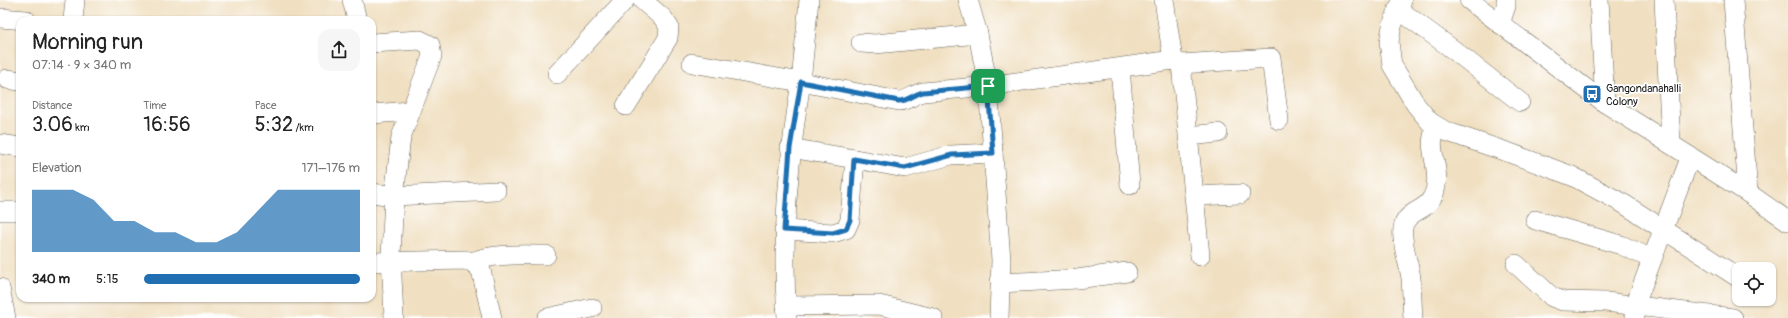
<!DOCTYPE html>
<html lang="en">
<head>
<meta charset="utf-8">
<style>
  :root { --surface:#fff; --page:#f6f6f6; --text:#222; --muted:#767676; --accent:#1f6fb2 }
  body { margin:0; font-family:Pangolin,sans-serif; background:var(--page); color:var(--text); height:100vh; display:flex; flex-direction:column; font-size:15px; white-space:nowrap }
  * { box-sizing:border-box; margin:0 }
  p { font-size:13px; color:var(--muted) }
  .icon { flex:none; width:22px; height:22px; fill:none; stroke:currentColor; stroke-width:2; stroke-linecap:round; stroke-linejoin:round }
  .map { position:relative; flex:1; overflow:hidden }
  .panel { position:absolute; left:16px; top:16px; width:360px; height:286px; display:flex; flex-direction:column; background:var(--surface); border-radius:12px; box-shadow:0 1px 3px #0004 }
  .panel>* { flex:none }
  .buttons { position:absolute; left:1732px; top:262px; display:grid; gap:8px }
  .buttons a { display:grid; place-items:center; width:44px; height:44px; border-radius:8px; background:var(--surface); box-shadow:0 1px 3px #0004; font-size:20px }
  .pin { position:absolute; display:grid; place-items:center; width:34px; height:34px; color:#fff; margin:-17px; border-radius:8px; box-shadow:0 2px 6px #0006 }
  .round { display:grid; place-items:center; flex:none; width:42px; height:42px; border-radius:12px; background:var(--page) }
  .head { display:flex; align-items:center; justify-content:space-between; height:68px; padding:0 16px }
  h1 { font-size:22px; font-weight:600; line-height:30px }
  .metrics { display:grid; grid-template-columns:repeat(3,1fr); gap:6px; height:68px; padding:4px 16px }
  .metrics div { display:grid; align-content:center }
  .metrics b { font-size:20px; font-weight:600 }
  .metrics small { font-size:11px; font-weight:400 }
  .metrics p { font-size:11px }
  .chart { height:112px; padding:8px 16px }
  .chart p { display:flex; justify-content:space-between }
  .chart svg { width:100%; height:72px; margin-top:4px; fill:var(--accent); opacity:.7 }
  ul { padding:0 16px; list-style:none; font-size:13px }
  li { display:grid; grid-template-columns:64px 48px 1fr; align-items:center; height:30px }
  li i { height:10px; border-radius:5px; background:var(--accent) }
  .map>svg:first-child { display:block }
</style>
</head>
<body>
<div class="map">
<svg width="1788" height="318" viewBox="0 0 1788 318">
  <rect width="100%" height="100%" fill="#fff"/>
  <filter id="ink" filterUnits="userSpaceOnUse"><feTurbulence type="fractalNoise" baseFrequency=".025" numOctaves="2"/><feDisplacementMap in="SourceGraphic" scale="8" xChannelSelector="R" yChannelSelector="G"/><feConvolveMatrix kernelMatrix="1 2 1 2 8 2 1 2 1" color-interpolation-filters="sRGB"/></filter>
  <filter id="wash" filterUnits="userSpaceOnUse"><feTurbulence type="fractalNoise" baseFrequency=".012" numOctaves="4" result="noise"/><feDisplacementMap in="SourceGraphic" scale="16" xChannelSelector="R" yChannelSelector="G"/><feGaussianBlur stdDeviation="0.9" result="paint"/><feColorMatrix in="noise" values="0 0 0 0 0 0 0 0 0 0 0 0 0 0 0 0 0 1.4 0 .05"/><feComposite in="paint" operator="in"/></filter>
  <g filter="url(#wash)">
    <rect width="100%" height="100%" fill="#f0dfc0"/>
  </g>
  <g filter="url(#ink)">
    <g fill="none" stroke-linecap="round" stroke-linejoin="round">
      <defs>
        <g id="minor">
          <polyline points="352,0 357,20"/>
          <path d="M809 0 801 82 899 101C908 101 914 94 923 92L988 86 1173 60 1164 0"/>
          <polyline points="968,0 978,34 988,86 1001,260 999,318"/>
          <polyline points="1402,0 1392,26 1389,42 1392,65 1416,105 1430,122 1445,131 1510,153 1572,176 1624,204 1739,278"/>
          <polyline points="1469,0 1605,103 1748,193 1788,221"/>
          <polyline points="1599,0 1605,103"/>
          <polyline points="1664,0 1671,144"/>
          <polyline points="1733,0 1748,193"/>
          <polyline points="1398,9 1455,51 1520,102"/>
          <polyline points="0,18 26,20"/>
          <polyline points="73,20 75,0"/>
          <polyline points="1500,24 1506,6 1506,0"/>
          <polyline points="372,43 420,40 430,45 432,56 401,137 394,196 391,256 394,318"/>
          <polyline points="861,43 875,44 978,34"/>
          <polyline points="1173,60 1181,64 1200,256"/>
          <path d="M692 63 801 82C788 161 781 238 787 318"/>
          <polyline points="1181,64 1271,58 1279,120"/>
          <polyline points="1120,68 1130,185"/>
          <polyline points="557,74 625,0"/>
          <polyline points="7,79 20,81"/>
          <polyline points="626,106 668,38 669,27 663,18 642,0"/>
          <polyline points="372,114 411,111"/>
          <polyline points="1189,136 1218,133"/>
          <polyline points="0,144 20,147"/>
          <polyline points="855,159 905,168 951,155 993,153"/>
          <polyline points="372,193 394,196 496,191"/>
          <polyline points="1195,196 1240,194"/>
          <polyline points="0,211 20,211"/>
          <polyline points="1535,220 1621,245 1652,259"/>
          <polyline points="784,230 833,233 846,229 850,220 855,159 790,148"/>
          <polyline points="372,262 465,260 472,262 481,270 492,318"/>
          <path d="M472 262C494 253 522 255 546 255"/>
          <polyline points="1516,264 1552,297 1563,301 1606,302 1733,318"/>
          <polyline points="1001,283 1077,279 1127,272"/>
          <polyline points="0,288 6,318"/>
          <polyline points="786,306 879,305 933,318"/>
          <polyline points="1635,317 1635,305 1690,158"/>
          <polyline points="547,318 592,308"/>
          <path d="M1413 318C1412 305 1412 291 1411 278 1409 264 1399 236 1404 224 1410 208 1432 212 1436 186 1440 164 1426 149 1436 126"/>
        </g>
      </defs>
      <use href="#minor" stroke="#666055" stroke-width="20"/>
      <use href="#minor" stroke="#fff" stroke-width="19"/>
    </g>
  </g>
  <g fill="none" stroke-linecap="round" stroke-linejoin="round" filter="url(#ink)">
    <defs>
      <path id="route" d="M801 82 899 101C908 101 914 94 923 92L988 86 993 153 952 155 905 168 854 159 850 220 846 229 833 233 784 230 790 148Z"/>
    </defs>
    <use href="#route" stroke="#fff" stroke-width="8"/>
    <use href="#route" stroke="#1f6fb2" stroke-width="5"/>
  </g>
  <defs>
    <symbol id="bus-square" viewBox="-11 -11 22 22"><rect x="-9" y="-9" width="18" height="18" rx="4" fill="#1f6fb2" stroke="#fff"/><path d="M-5-6H5V4H4V6H2V4H-2V6H-4V4H-5ZM-3.5-4V0h7V-4ZM-3.5 1.2v1.5H-2V1.2ZM2 1.2v1.5H3.5V1.2Z" fill="#fff"/></symbol>
  </defs>
  <g fill-rule="evenodd">
    <use href="#bus-square" x="1581" y="83" width="22" height="22"/>
  </g>
  <g text-anchor="middle" dominant-baseline="central" stroke-width="3.5" stroke-linejoin="round" paint-order="stroke">
    <g font-size="11" fill="#1c1c1c" stroke="#fff" text-anchor="start">
      <text x="1606" y="88">Gangondanahalli<tspan x="1606" dy="13">Colony</tspan></text>
    </g>
  </g>
</svg>
<div class="buttons">
<a><svg class="icon" aria-label="locate" viewBox="0 0 24 24"><circle cx="12" cy="12" r="6"/><path d="M12 2v4M12 18v4M2 12h4M18 12h4"/></svg></a>
</div>
<div class="pin" style="left:988px;top:86px;background:#1e9e55"><svg class="icon" aria-label="arrive" viewBox="0 0 24 24"><path d="M6 21V4h12l-3 4 3 4H6"/></svg></div>
<section class="panel">
<div class="head"><div><h1>Morning run</h1><p>07:14 · 9 × 340 m</p></div><a class="round"><svg class="icon" aria-label="share" viewBox="0 0 24 24"><path d="M12 15V3M7 8l5-5 5 5M5 13v7h14v-7"/></svg></a></div>
<div class="metrics">
<div><p>Distance</p><b>3.06<small> km</small></b></div>
<div><p>Time</p><b>16:56</b></div>
<div><p>Pace</p><b>5:32<small> /km</small></b></div>
</div>
<div class="chart"><p><span>Elevation</span>171–176 m</p>
<svg viewBox="0 0 160 44" preserveAspectRatio="none"><path d="M0 44V6L10 6L20 6L30 12L40 25L50 25L60 32L70 32L80 38L90 38L100 32L110 19L120 6L130 6L140 6L150 6L160 6V44z"/></svg>
</div>
<ul>
<li><b>340 m</b>5:15<i style="width:100%"></i></li>
</ul>
</section>
</div>
</body>
</html>
